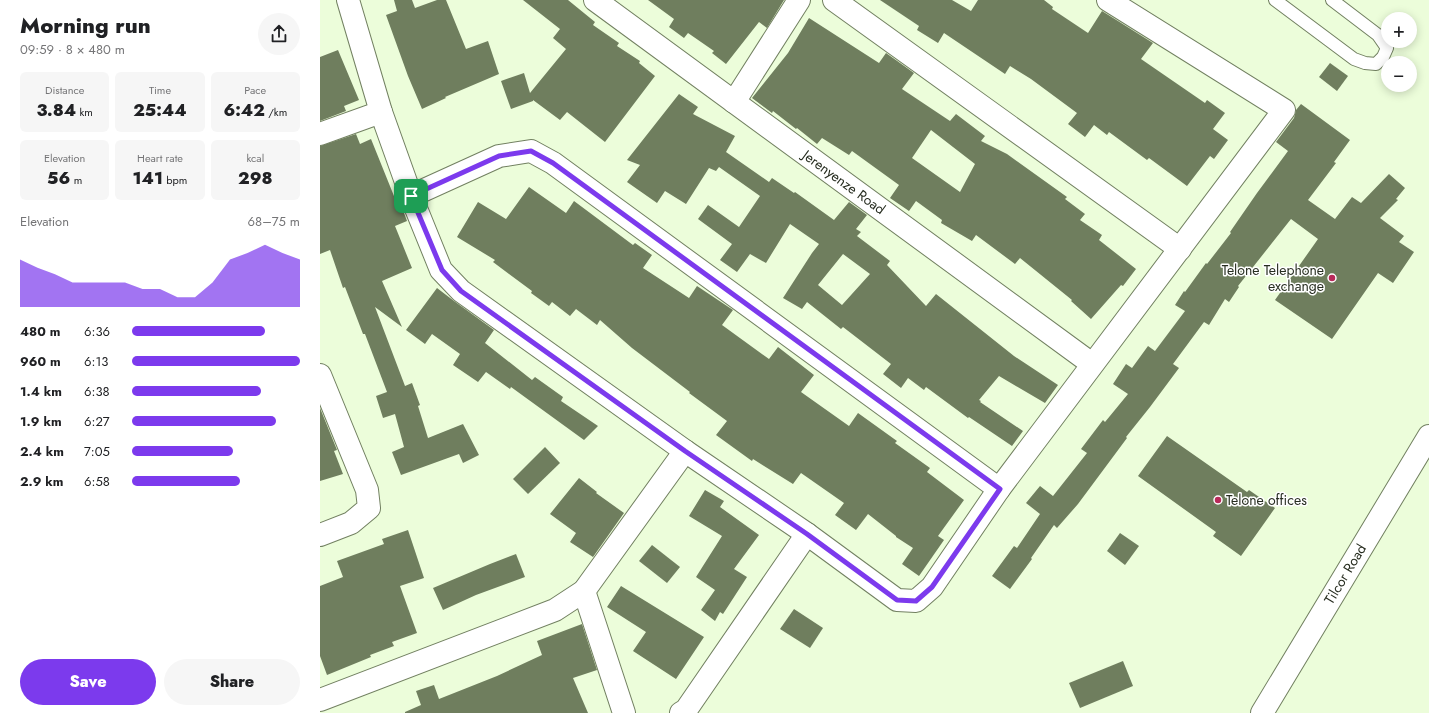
<!DOCTYPE html>
<html lang="en">
<head>
<meta charset="utf-8">
<style>
  :root { --surface:#fff; --page:#f6f6f6; --text:#202124; --muted:#757577; --accent:#7c3aed }
  body { margin:0; font-family:Jost,sans-serif; background:var(--page); color:var(--text); height:100vh; display:flex; flex-direction:column; font-size:15px; white-space:nowrap }
  * { box-sizing:border-box; margin:0 }
  p { font-size:13px; color:var(--muted) }
  .icon { flex:none; width:22px; height:22px; fill:none; stroke:currentColor; stroke-width:2; stroke-linecap:round; stroke-linejoin:round }
  .map { position:relative; flex:1; overflow:hidden }
  .drawer { display:flex; flex-direction:column; background:var(--surface); width:320px }
  .drawer>* { flex:none }
  .buttons { position:absolute; left:1061px; top:12px; display:grid; gap:8px }
  .buttons a { display:grid; place-items:center; width:36px; height:36px; border-radius:50%; background:var(--surface); box-shadow:0 2px 10px #0003; font-size:20px }
  .pin { position:absolute; display:grid; place-items:center; width:34px; height:34px; color:#fff; margin:-17px; border-radius:8px; box-shadow:0 2px 6px #0006 }
  .round { display:grid; place-items:center; flex:none; width:42px; height:42px; border-radius:21px; background:var(--page) }
  .headline { display:flex; align-items:center; justify-content:space-between; height:68px; padding:0 20px }
  h1 { font-size:22px; font-weight:800; line-height:30px }
  .metrics { display:grid; grid-template-columns:repeat(3,1fr); gap:6px; height:68px; padding:4px 20px }
  .metrics div { display:grid; align-content:center; border-radius:6px; background:var(--page); text-align:center }
  .metrics b { font-size:17px; font-weight:800 }
  .metrics small { font-size:11px; font-weight:400 }
  .metrics p { font-size:11px }
  .chart { height:112px; padding:8px 20px }
  .chart p { display:flex; justify-content:space-between }
  .chart svg { width:100%; height:72px; margin-top:4px; fill:var(--accent); opacity:.7 }
  .cta { display:flex; gap:8px; margin-top:auto; padding:8px 20px }
  .cta a { flex:1; height:46px; border-radius:24px; background:var(--accent); color:#fff; font-size:16px; font-weight:800; line-height:46px; text-align:center }
  .cta a+a { background:var(--page); color:var(--text) }
  ul { padding:0 20px; list-style:none; font-size:13px }
  li { display:grid; grid-template-columns:64px 48px 1fr; align-items:center; height:30px }
  li i { height:10px; border-radius:5px; background:var(--accent) }
  main { display:flex; flex:1; min-height:0 }
  .map>svg:first-child { display:block }
</style>
</head>
<body>
<main>
<section class="drawer">
<div class="headline"><div><h1>Morning run</h1><p>09:59 · 8 × 480 m</p></div><a class="round"><svg class="icon" aria-label="share" viewBox="0 0 24 24"><path d="M12 15V3M7 8l5-5 5 5M5 13v7h14v-7"/></svg></a></div>
<div class="metrics">
<div><p>Distance</p><b>3.84<small> km</small></b></div>
<div><p>Time</p><b>25:44</b></div>
<div><p>Pace</p><b>6:42<small> /km</small></b></div>
</div>
<div class="metrics">
<div><p>Elevation</p><b>56<small> m</small></b></div>
<div><p>Heart rate</p><b>141<small> bpm</small></b></div>
<div><p>kcal</p><b>298</b></div>
</div>
<div class="chart"><p><span>Elevation</span>68–75 m</p>
<svg viewBox="0 0 160 44" preserveAspectRatio="none"><path d="M0 44V15L10 20L20 24L30 29L40 29L50 29L60 29L70 33L80 33L90 38L100 38L110 29L120 15L130 11L140 6L150 11L160 15V44z"/></svg>
</div>
<ul>
<li><b>480 m</b>6:36<i style="width:79%"></i></li>
<li><b>960 m</b>6:13<i style="width:100%"></i></li>
<li><b>1.4 km</b>6:38<i style="width:77%"></i></li>
<li><b>1.9 km</b>6:27<i style="width:86%"></i></li>
<li><b>2.4 km</b>7:05<i style="width:60%"></i></li>
<li><b>2.9 km</b>6:58<i style="width:64%"></i></li>
</ul>
<div class="cta"><a>Save</a><a>Share</a></div>
</section>
<div class="map">
<svg width="1109" height="713" viewBox="0 0 1109 713">
  <rect width="100%" height="100%" fill="#ecfdda"/>
  <g fill="#6f7e5e" fill-rule="evenodd">
    <polygon points="74,0 92,0 95,8 117,0 126,0 146,49 168,41 179,74 125,97 126,98 102,109 88,76 66,15 77,11"/>
    <polygon points="203,0 248,0 275,22 273,25 299,43 297,46 320,61 319,63 335,76 285,142 247,112 240,120 213,100 213,101 191,109 181,81 204,73 210,93 246,49 233,38 240,29"/>
    <polygon points="328,0 464,0 447,28 439,22 406,64 392,53 394,51 368,33 364,38 349,27 354,19"/>
    <polygon points="560,0 632,0 651,11 658,0 724,0 733,7 732,9 768,33 782,11 833,43 821,59 885,103 887,100 905,113 893,129 908,140 894,159 890,156 867,186 829,158 827,160 789,132 787,135 774,125 765,137 748,124 757,113 711,79 690,66 685,74 624,33 618,43 597,30 599,26"/>
    <path d="M489 18 559 63 566 53 594 73 582 89 630 121 636 114 665 136 661 141 687 154 747 197 745 199 765 214 760 220 782 235 779 240 816 269 803 286 801 285 771 319 751 301 752 300 700 258 695 264 656 235 652 241 621 223 622 220 596 201 589 211 570 198 579 185 532 151 529 155 502 138 497 144 477 128 476 129 453 111 452 113 432 98 468 53ZM611 130 655 164 640 192 592 158Z"/>
    <polygon points="18,50 39,100 24,106 26,111 0,121 0,57"/>
    <polygon points="1010,63 1028,76 1017,91 999,77"/>
    <path d="M359 94 378 107 373 114 415 136 406 152 449 182 452 178 474 193 475 192 514 220 529 202 547 215 536 229 541 232 537 236 570 261 567 265 606 306 616 294 694 356 738 385 725 403 679 376 659 400 661 401 660 402 703 431 692 446 649 417 648 418 606 387 604 390 588 378 581 388 563 374 571 364 523 327 521 329 487 302 482 309 463 298 492 253 499 244 470 224 446 263 430 254 417 272 400 260 412 244 378 219 388 205 419 227 440 196 399 167 396 171 389 168 366 204 345 191 337 203 307 182 320 165 307 160ZM523 254 550 274 522 305 498 285Z"/>
    <polygon points="981,104 1030,140 1014,162 1016,163 988,200 1015,219 1032,197 1041,203 1069,174 1085,188 1076,199 1078,200 1060,218 1084,236 1079,242 1094,252 1073,283 1058,273 1012,339 955,300 998,239 971,219 918,286 919,287 909,302 905,299 889,325 884,322 853,364 859,368 830,407 806,437 807,438 758,504 737,528 734,525 711,558 712,559 690,589 672,576 694,546 697,548 720,514 706,503 720,486 733,496 767,453 761,449 783,420 785,422 808,394 793,384 806,364 812,368 828,346 835,351 865,311 855,305 864,291 865,292 886,263 887,264 911,233 910,232 937,193 968,151 956,142 974,118 976,110"/>
    <polygon points="36,134 40,144 51,139 78,206 81,205 87,221 75,226 92,268 62,281 82,327 55,307 85,386 92,383 100,405 98,406 108,438 143,424 159,455 143,463 139,454 81,475 72,452 84,447 75,414 63,418 56,396 67,392 45,334 43,334 25,287 23,288 10,250 0,254 0,146"/>
    <polygon points="209,187 246,213 254,201 313,245 315,243 332,255 323,268 369,298 377,286 413,310 402,325 449,359 458,347 494,375 481,392 529,426 538,413 577,441 575,443 610,468 607,472 644,500 618,536 624,540 599,576 582,564 593,548 576,537 576,536 548,514 536,530 515,515 524,503 481,473 473,484 433,459 432,461 396,435 407,421 369,393 370,392 312,348 280,320 277,325 256,309 250,316 232,302 229,306 211,293 212,291 173,262 175,260 137,237 158,202 186,219"/>
    <polygon points="117,288 134,301 174,330 165,343 212,380 215,377 243,397 241,401 278,426 264,440 191,387 190,389 166,372 158,382 133,365 140,354 112,334 105,344 86,330"/>
    <polygon points="0,408 17,450 14,451 23,474 0,481"/>
    <polygon points="847,436 927,492 929,490 955,508 921,556 893,536 896,532 818,476"/>
    <polygon points="225,447 240,463 208,494 193,479"/>
    <polygon points="259,478 277,492 276,493 304,513 273,557 250,542 256,533 230,514"/>
    <polygon points="385,490 404,501 400,507 439,535 414,569 427,577 403,614 400,612 395,621 381,610 395,590 376,577 402,536 369,516"/>
    <polygon points="88,530 104,578 80,586 97,633 72,642 74,646 50,655 51,657 7,675 0,656 0,586 23,577 17,561 64,544 62,539"/>
    <polygon points="800,533 819,546 805,565 787,551"/>
    <polygon points="332,545 360,567 347,583 319,561"/>
    <polygon points="196,554 205,577 156,595 123,610 113,588 170,564"/>
    <polygon points="301,586 384,637 356,679 313,651 326,632 287,607"/>
    <polygon points="474,609 503,628 490,648 460,629"/>
    <polygon points="262,624 277,670 253,678 268,713 85,713 85,712 101,705 96,691 114,685 119,699 177,676 222,655 217,641"/>
    <polygon points="803,661 813,686 760,708 749,683"/>
  </g>
  <g fill="none" stroke-linecap="round" stroke-linejoin="round">
    <defs>
      <polyline id="service" points="955,0 1034,59 1045,63 1056,64 1063,57 1067,48 1058,35 1012,0"/>
      <g id="minor">
        <polyline points="28,0 61,112 91,196 121,270 141,291 365,451 487,534 577,600 596,601 612,587 679,489 964,110 788,0"/>
        <polyline points="275,0 772,364"/>
        <polyline points="514,0 860,249"/>
        <polyline points="414,102 479,0"/>
        <polyline points="0,134 61,112"/>
        <polyline points="91,196 179,156 211,151 233,163 679,489"/>
        <polyline points="0,375 47,490 49,508 31,523 0,535"/>
        <polyline points="264,591 304,713"/>
        <polyline points="0,700 235,610 264,591 365,451"/>
        <polyline points="361,713 366,710 487,534"/>
      </g>
      <polyline id="tertiary" points="942,713 1109,436"/>
    </defs>
    <use href="#service" stroke="#728061" stroke-width="14"/>
    <use href="#minor" stroke="#728061" stroke-width="24"/>
    <use href="#tertiary" stroke="#728061" stroke-width="24"/>
    <use href="#service" stroke="#fff" stroke-width="12"/>
    <use href="#minor" stroke="#fff" stroke-width="22"/>
    <use href="#tertiary" stroke="#fff" stroke-width="22"/>
  </g>
  <g fill="none" stroke-linecap="round" stroke-linejoin="round">
    <defs>
      <polygon id="route" points="211,151 233,163 680,489 612,587 596,601 577,600 487,534 365,451 141,291 122,270 91,196 179,156"/>
    </defs>
    <use href="#route" stroke="#fff" stroke-width="8"/>
    <use href="#route" stroke="#7c3aed" stroke-width="5"/>
  </g>
  <g fill="#b92a5a" stroke="#fff" stroke-width="1.5">
    <circle cx="1012" cy="278" r="4"/>
    <circle cx="898" cy="500" r="4"/>
  </g>
  <g text-anchor="middle" dominant-baseline="central" stroke-width="3" stroke-linejoin="round" paint-order="stroke">
    <g font-size="14" fill="#272d20" stroke="#fff">
      <text transform="translate(524 182) rotate(36)">Jerenyenze Road</text>
      <text transform="translate(1025 574) rotate(-59)">Tilcor Road</text>
    </g>
    <g font-size="14" fill="#272d20" stroke="#fff" text-anchor="end">
      <text x="1004" y="270">Telone Telephone<tspan x="1004" dy="16">exchange</tspan></text>
      <text x="906" y="500" text-anchor="start">Telone offices</text>
    </g>
  </g>
</svg>
<div class="buttons">
<a>+</a>
<a>−</a>
</div>
<div class="pin" style="left:91px;top:196px;background:#1e9e55"><svg class="icon" aria-label="arrive" viewBox="0 0 24 24"><path d="M6 21V4h12l-3 4 3 4H6"/></svg></div>
</div>
</main>
</body>
</html>
